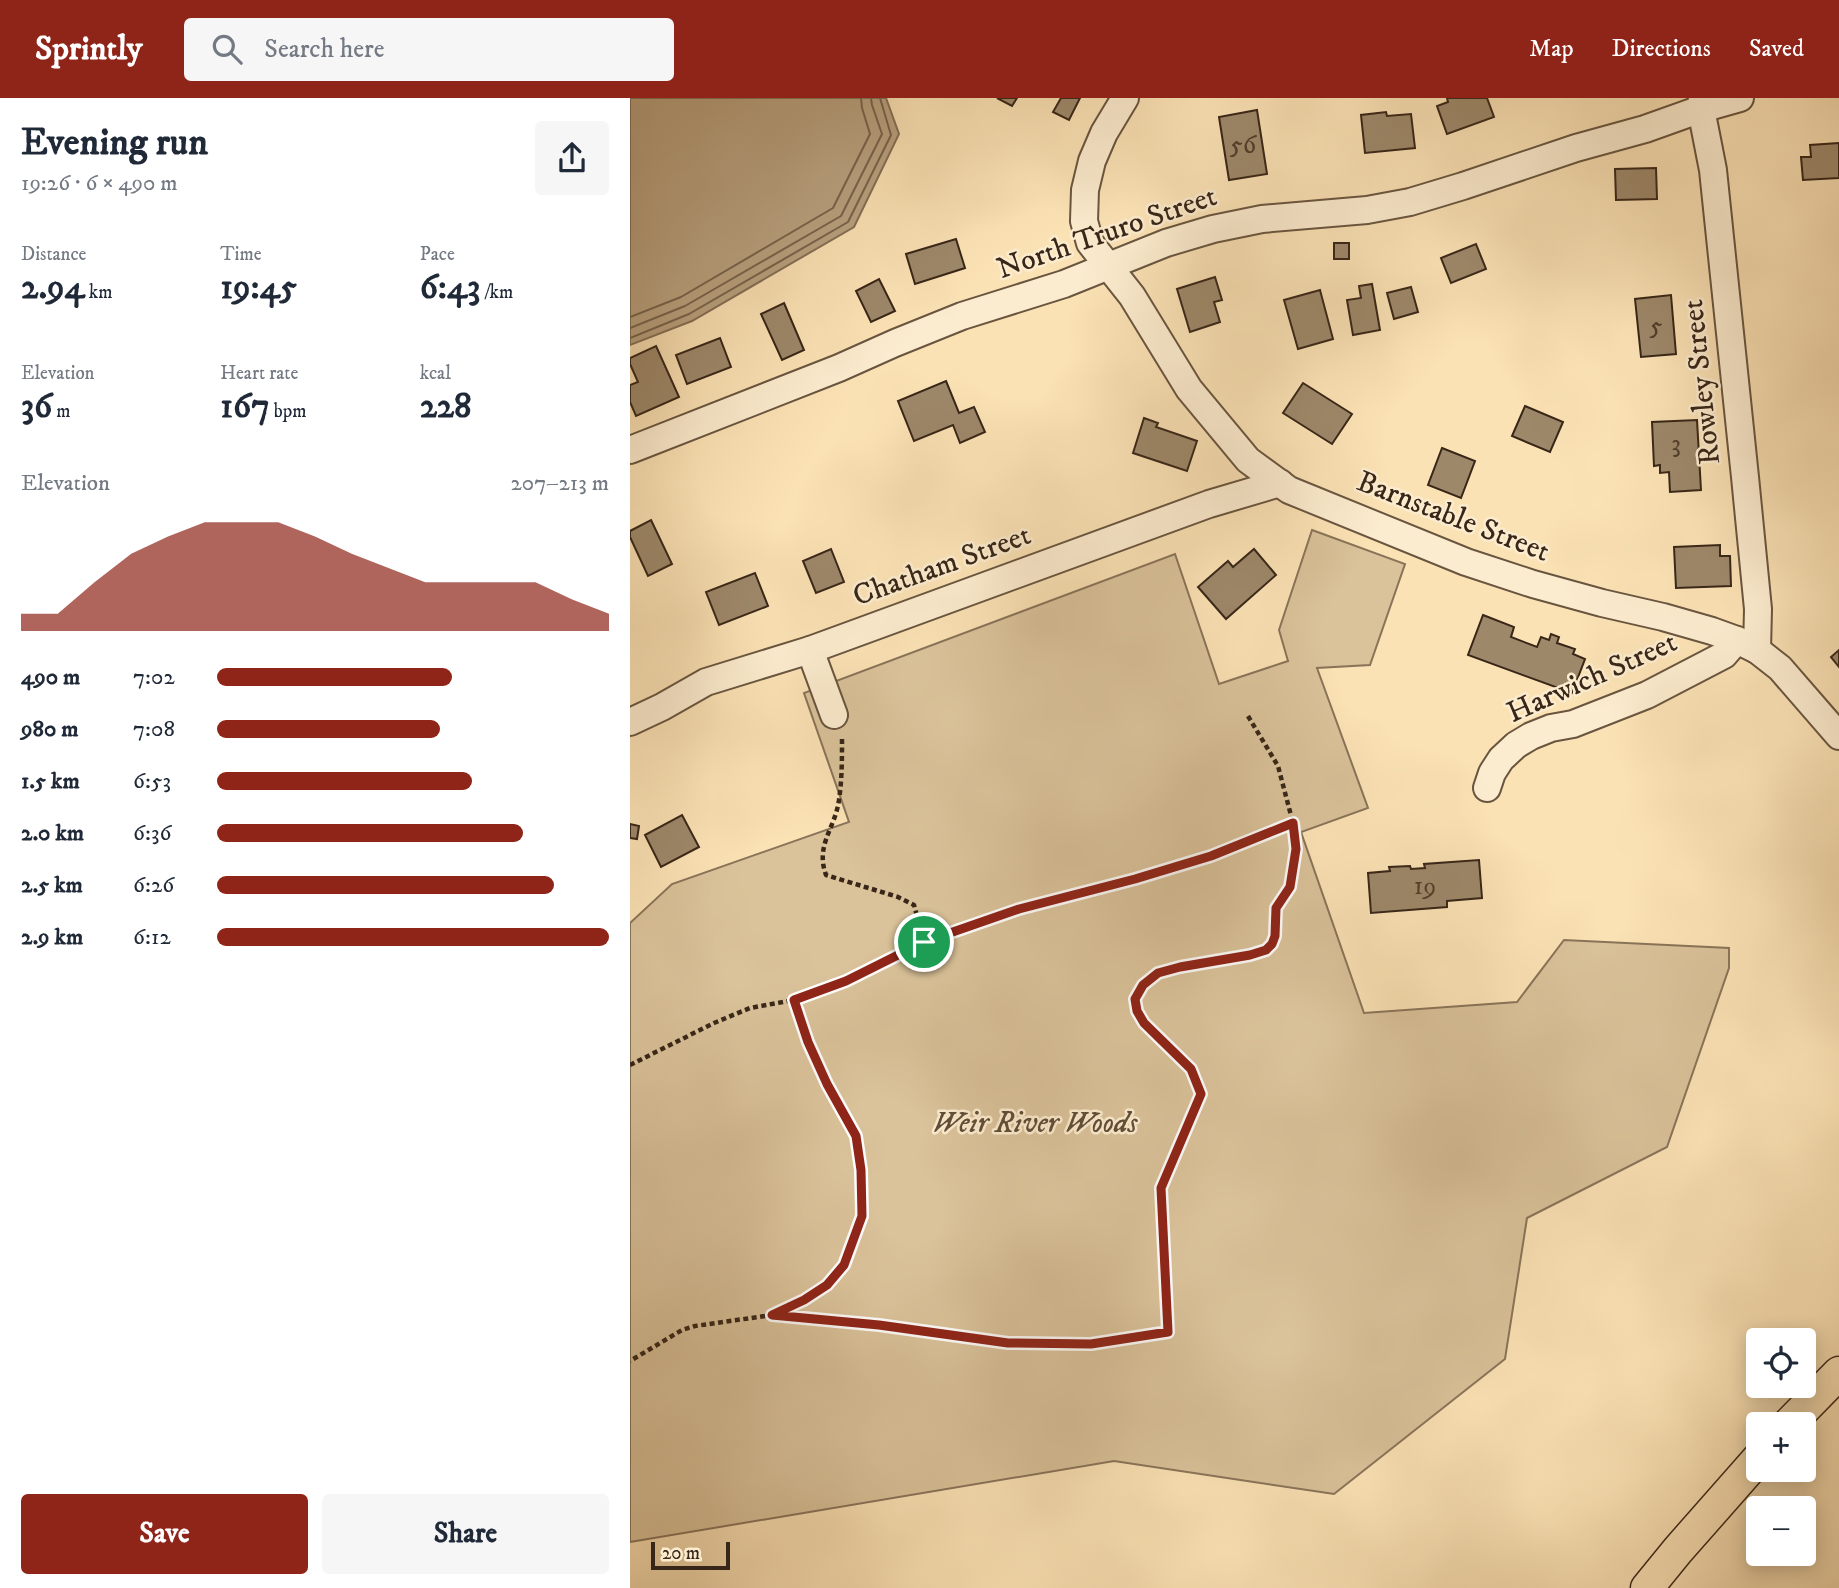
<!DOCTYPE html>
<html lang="en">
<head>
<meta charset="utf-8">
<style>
  :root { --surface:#fff; --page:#f6f6f7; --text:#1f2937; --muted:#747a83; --accent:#8f2418 }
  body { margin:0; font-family:"IM FELL DW Pica",serif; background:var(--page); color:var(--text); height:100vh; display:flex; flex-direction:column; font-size:26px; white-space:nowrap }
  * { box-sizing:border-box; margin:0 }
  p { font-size:23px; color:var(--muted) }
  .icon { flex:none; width:38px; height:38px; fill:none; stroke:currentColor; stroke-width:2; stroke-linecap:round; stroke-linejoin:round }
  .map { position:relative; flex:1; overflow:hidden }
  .side { display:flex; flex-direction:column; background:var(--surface); width:630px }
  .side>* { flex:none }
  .tools { position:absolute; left:1116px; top:1230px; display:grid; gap:14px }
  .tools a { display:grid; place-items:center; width:70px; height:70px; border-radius:7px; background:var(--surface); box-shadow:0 4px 18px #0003; font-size:35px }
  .scale { position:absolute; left:21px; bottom:18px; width:79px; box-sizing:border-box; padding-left:7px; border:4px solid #382618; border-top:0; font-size:19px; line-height:24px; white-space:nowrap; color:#382618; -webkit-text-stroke:5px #fceccf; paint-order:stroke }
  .pin { position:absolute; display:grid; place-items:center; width:60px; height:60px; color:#fff; margin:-30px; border:4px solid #fff; border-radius:50%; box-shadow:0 2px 7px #0007 }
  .round { display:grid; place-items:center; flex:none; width:74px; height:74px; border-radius:7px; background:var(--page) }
  .headline { display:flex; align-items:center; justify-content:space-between; height:119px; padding:0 21px }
  h1 { font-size:38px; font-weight:800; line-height:52px }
  .metrics { display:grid; grid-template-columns:repeat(3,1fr); gap:10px; height:119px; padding:7px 21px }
  .metrics div { display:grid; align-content:center }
  .metrics b { font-size:35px; font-weight:800 }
  .metrics small { font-size:19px; font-weight:400 }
  .metrics p { font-size:19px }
  .chart { height:196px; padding:14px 21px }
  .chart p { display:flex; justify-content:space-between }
  .chart svg { width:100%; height:126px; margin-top:7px; fill:var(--accent); opacity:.7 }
  .primary-button { display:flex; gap:14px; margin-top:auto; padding:14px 21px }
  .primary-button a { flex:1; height:80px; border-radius:7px; background:var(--accent); color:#fff; font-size:28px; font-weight:800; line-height:80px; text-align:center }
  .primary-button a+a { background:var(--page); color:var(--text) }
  ul { padding:0 21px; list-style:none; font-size:23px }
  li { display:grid; grid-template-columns:112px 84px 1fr; align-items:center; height:52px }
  li i { height:18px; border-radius:9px; background:var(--accent) }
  header { display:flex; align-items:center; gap:42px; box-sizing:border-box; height:98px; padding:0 35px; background:var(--accent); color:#fff }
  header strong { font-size:33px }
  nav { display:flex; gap:38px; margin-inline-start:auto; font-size:24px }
  .search { width:490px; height:63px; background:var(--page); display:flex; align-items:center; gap:18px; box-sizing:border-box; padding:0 24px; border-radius:7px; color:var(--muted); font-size:26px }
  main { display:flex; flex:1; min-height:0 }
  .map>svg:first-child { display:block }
</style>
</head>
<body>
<header>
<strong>Sprintly</strong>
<div class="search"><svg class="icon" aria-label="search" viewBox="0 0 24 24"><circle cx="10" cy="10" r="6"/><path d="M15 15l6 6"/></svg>Search here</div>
<nav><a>Map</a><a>Directions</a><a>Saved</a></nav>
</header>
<main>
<section class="side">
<div class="headline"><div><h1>Evening run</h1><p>19:26 · 6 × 490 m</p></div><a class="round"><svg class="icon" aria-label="share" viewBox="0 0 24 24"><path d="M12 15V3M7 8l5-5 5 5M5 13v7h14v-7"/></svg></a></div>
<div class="metrics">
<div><p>Distance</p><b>2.94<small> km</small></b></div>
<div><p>Time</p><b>19:45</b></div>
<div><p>Pace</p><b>6:43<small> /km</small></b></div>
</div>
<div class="metrics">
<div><p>Elevation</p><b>36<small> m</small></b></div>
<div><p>Heart rate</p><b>167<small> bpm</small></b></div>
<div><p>kcal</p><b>228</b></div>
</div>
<div class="chart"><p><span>Elevation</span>207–213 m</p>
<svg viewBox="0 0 160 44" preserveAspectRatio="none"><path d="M0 44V38L10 38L20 27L30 17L40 11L50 6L60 6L70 6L80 11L90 17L100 22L110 27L120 27L130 27L140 27L150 33L160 38V44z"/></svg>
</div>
<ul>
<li><b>490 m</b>7:02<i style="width:60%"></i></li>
<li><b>980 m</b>7:08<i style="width:57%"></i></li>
<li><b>1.5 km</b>6:53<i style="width:65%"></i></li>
<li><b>2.0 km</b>6:36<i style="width:78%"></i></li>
<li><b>2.5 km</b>6:26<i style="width:86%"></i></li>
<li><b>2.9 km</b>6:12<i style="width:100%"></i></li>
</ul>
<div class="primary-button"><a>Save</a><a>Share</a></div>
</section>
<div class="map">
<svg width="1209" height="1490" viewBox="0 0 1209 1490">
  <rect width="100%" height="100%" fill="#fbe2b5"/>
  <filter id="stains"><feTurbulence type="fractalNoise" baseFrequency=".00286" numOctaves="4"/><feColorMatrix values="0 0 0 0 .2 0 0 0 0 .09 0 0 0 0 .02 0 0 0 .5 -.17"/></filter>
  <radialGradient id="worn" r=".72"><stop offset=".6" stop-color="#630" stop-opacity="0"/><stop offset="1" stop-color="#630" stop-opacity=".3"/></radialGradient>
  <polygon fill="#dac29a" stroke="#897459" stroke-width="2" points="682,432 775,466 740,567 687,570 738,710 671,734 734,915 887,904 934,842 1099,850 1099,870 1037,1049 897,1120 875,1261 704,1396 484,1363 0,1444 0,825 42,786 219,724 174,595 545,456 589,586 658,563 649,532"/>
  <polygon fill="#b9a280" stroke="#857056" stroke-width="2" points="0,0 256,0 269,36 224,129 62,223 0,247"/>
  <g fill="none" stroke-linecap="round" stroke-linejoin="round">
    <g stroke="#78644c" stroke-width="2">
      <polyline points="0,219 51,199 203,110 240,36 232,10 231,0"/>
      <polyline points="0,230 55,208 211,118 252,36 242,7 241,0"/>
      <polyline points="0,240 59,216 218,124 261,37 250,0"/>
    </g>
  </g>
  <g fill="#9d886a" stroke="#382618" stroke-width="2">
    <polygon points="367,0 387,0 382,8"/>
    <polygon points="431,0 450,0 439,22 423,14"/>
    <polygon points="817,0 857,0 864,19 817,36 807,8 818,4"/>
    <polygon points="627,12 637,76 599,82 589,19"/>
    <polygon points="756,14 757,18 781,16 785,50 735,55 731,17"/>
    <polygon points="1209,45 1209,80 1173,82 1171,59 1181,59 1180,47"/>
    <polygon points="1026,70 1027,101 986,102 985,71"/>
    <polygon points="326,141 335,170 285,186 276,156"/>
    <rect x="704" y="145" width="15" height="16"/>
    <polygon points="846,146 856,171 821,185 811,160"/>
    <polygon points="585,179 592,202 584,204 590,224 560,234 547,191"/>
    <polygon points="249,181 265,213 241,224 226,193"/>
    <polygon points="742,186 750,232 723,237 717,202 731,200 729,188"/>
    <polygon points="781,189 788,214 764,221 757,195"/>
    <polygon points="690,192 703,241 668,251 654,202"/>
    <polygon points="1041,197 1046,256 1011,259 1005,201"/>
    <polygon points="154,205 174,252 152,262 131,216"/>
    <polygon points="90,240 101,269 57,286 46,257"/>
    <polygon points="26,248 49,299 6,318 0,304 0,287 8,284 0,266 0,260"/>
    <polygon points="316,283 329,315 344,309 355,334 330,345 323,327 284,343 268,303"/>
    <polygon points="673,285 722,316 702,346 653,315"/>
    <polygon points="895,308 933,324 920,354 882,338"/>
    <polygon points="514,320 528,325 526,329 567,343 557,373 503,355"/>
    <polygon points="1067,322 1071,392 1040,394 1039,374 1030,375 1030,367 1024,368 1022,324"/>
    <polygon points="812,350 845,363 831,400 798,387"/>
    <polygon points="21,422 42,466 18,478 0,439 0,433"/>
    <polygon points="1090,447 1090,458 1100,458 1101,488 1046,490 1044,449"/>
    <polygon points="201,451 214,484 186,495 173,463"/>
    <polygon points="624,451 646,477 596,521 568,489 598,463 603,469"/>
    <polygon points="125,475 138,508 89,527 76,494"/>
    <polygon points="853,517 884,529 881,539 907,549 911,539 919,542 921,536 929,539 927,545 945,551 943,556 955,561 942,595 838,557"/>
    <polygon points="1209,552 1209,569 1201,559"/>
    <polygon points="52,717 69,749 31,769 15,737"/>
    <polygon points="0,726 9,728 7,741 0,740"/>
    <polygon points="849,762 852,800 817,803 817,809 741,815 738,775 760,773 759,769 780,768 781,771 795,770 794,766"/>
  </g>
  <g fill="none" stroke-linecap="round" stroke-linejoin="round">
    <defs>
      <g id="minor">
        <polyline points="495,0 474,35 462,63 455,92 454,123 460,145 502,198 559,291 618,362 659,392 836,464 903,486 972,505 1033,519 1082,533 1107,542 1127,552 1150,570 1209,638"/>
        <polyline points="1072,0 1071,11 1083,72 1115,379 1128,511 1127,552"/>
        <polyline points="0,352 209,270 265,245 332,218 434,186 536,145 583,131 632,121 737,112 780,104 833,88 946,50 1015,31 1071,11 1110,0"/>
        <polyline points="180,552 204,617"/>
        <polyline points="0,624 32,609 76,584 180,552 579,406 650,385"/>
        <polyline points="857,690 862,675 871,661 886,647 901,638 921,630 943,626 1017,597 1094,557 1107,542"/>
      </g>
      <g id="major">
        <polyline points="1159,1326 1209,1275"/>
        <polyline points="1017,1490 1048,1452 1129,1360"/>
      </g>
    </defs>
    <use href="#minor" stroke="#69553f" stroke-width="30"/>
    <use href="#major" stroke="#382618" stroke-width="35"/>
    <g stroke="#382618" stroke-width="4.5" stroke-dasharray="5 3.5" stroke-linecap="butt">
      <polyline points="618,618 648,668 663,725"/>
      <path d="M212 641C212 661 212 682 209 702 205 731 185 747 196 777L268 799 284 807 294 844"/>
      <polyline points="0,967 84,925 120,910 164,902 216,883 294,844 389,811 505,781 581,758 663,725 666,751 660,789 647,810 645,838 642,846 636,852 620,857 550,869 528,875 513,887 505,901 507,913 514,925 561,971 571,996 531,1090 538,1234 461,1246 378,1245 249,1227 142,1217 65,1228 52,1232 0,1263"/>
      <polyline points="144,1216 174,1202 197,1187 214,1166 232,1118 231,1072 226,1038 196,986 178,944 164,902"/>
    </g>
    <use href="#minor" stroke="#fceccf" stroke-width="26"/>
    <use href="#major" stroke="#fbe2b5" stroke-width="32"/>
  </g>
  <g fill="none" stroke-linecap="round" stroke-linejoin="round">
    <defs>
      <polygon id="route" points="663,725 666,751 660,789 646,810 645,838 642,846 636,852 620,857 550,869 528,875 513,887 505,901 507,913 514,925 561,971 571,996 531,1090 538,1234 461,1246 378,1245 249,1227 142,1217 174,1202 197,1187 214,1167 232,1118 231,1072 226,1038 197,986 178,944 164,902 216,883 294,844 389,811 505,781 581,758"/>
    </defs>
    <use href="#route" stroke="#fff" stroke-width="14"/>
    <use href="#route" stroke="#8f2418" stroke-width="9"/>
  </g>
  <g text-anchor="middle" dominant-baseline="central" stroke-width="5" stroke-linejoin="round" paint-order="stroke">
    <g font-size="26" fill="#513e2c">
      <text x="613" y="47">56</text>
      <text x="1026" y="228">5</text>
      <text x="1046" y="346">3</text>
      <text x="795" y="788">19</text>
    </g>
    <g font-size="30" fill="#382618" stroke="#fceccf">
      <text transform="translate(477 135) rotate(-19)">North Truro Street</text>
      <text transform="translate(1072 284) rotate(-96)">Rowley Street</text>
      <text transform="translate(823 419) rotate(21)">Barnstable Street</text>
      <text transform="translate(312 468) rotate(-20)">Chatham Street</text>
      <text transform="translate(962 580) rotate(-24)">Harwich Street</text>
    </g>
    <g font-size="30" font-style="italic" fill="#604d38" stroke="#fceccf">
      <text x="405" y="1025">Weir River Woods</text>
    </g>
  </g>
  <rect width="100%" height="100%" filter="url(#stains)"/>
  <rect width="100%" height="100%" fill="url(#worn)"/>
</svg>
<div class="tools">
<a><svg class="icon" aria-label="locate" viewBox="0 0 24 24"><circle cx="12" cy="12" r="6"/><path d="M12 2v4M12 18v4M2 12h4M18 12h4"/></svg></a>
<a>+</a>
<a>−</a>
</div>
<div class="scale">20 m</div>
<div class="pin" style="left:294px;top:844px;background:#1e9e55"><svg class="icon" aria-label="arrive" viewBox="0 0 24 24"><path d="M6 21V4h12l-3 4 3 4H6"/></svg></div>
</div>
</main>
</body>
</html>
